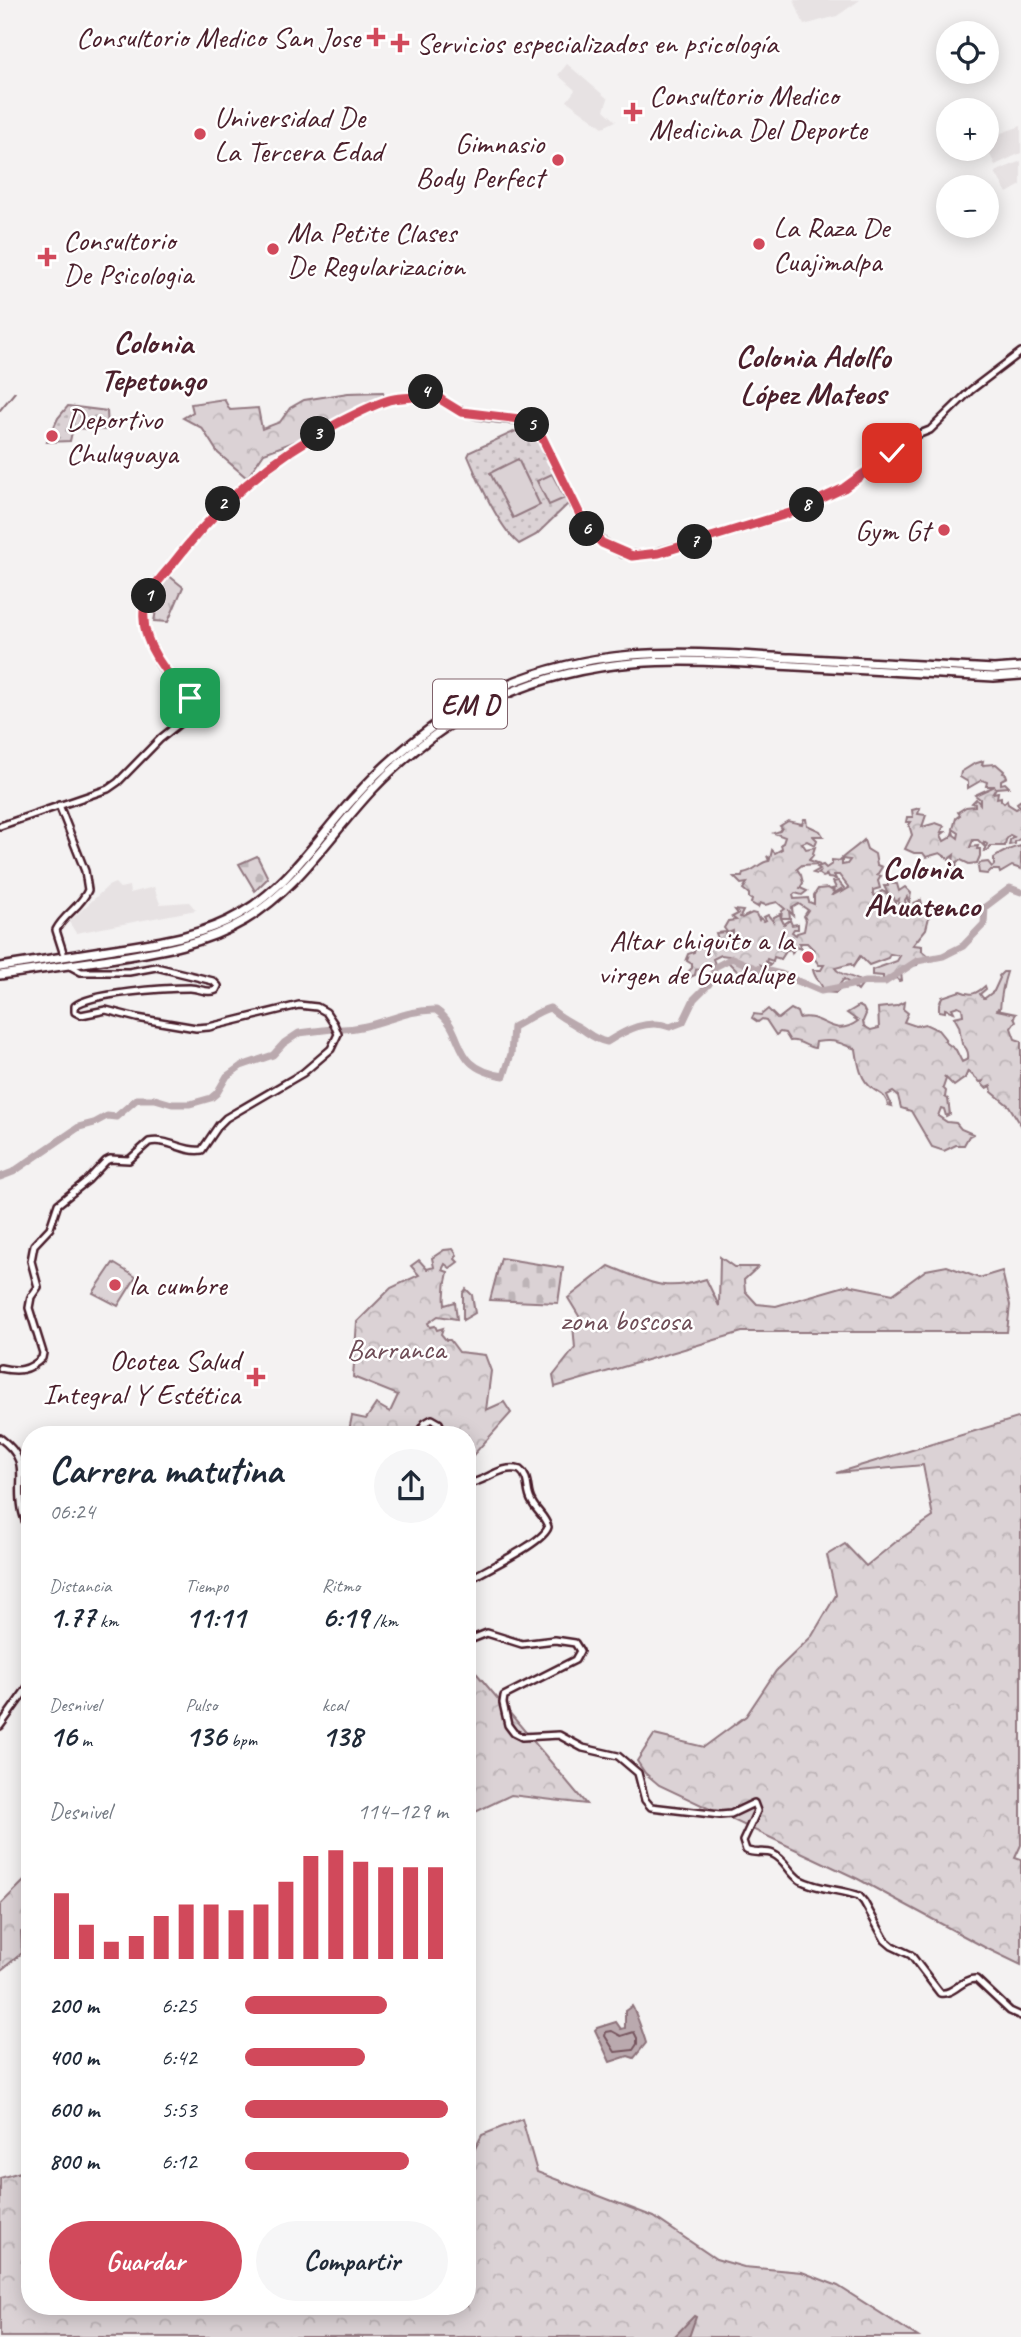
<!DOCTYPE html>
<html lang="es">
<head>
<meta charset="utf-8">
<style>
  :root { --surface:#fff; --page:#f6f6f7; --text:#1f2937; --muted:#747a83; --accent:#d1495b }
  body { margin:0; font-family:Caveat,sans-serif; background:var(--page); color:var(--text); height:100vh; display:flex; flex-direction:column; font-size:26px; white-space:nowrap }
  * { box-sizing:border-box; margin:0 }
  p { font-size:23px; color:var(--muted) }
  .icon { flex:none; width:38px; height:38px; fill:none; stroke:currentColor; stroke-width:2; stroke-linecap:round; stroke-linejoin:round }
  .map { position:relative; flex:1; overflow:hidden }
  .side { position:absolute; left:21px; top:1426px; width:455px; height:889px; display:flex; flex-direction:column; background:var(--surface); border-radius:28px; box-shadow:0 4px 18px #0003 }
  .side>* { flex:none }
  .tools { position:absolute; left:936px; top:21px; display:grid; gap:14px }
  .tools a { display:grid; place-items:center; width:63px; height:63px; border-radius:50%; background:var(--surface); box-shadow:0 4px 18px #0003; font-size:35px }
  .pin { position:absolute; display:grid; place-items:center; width:60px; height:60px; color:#fff; margin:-30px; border-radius:14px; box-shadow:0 4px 10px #0006 }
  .km { position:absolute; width:35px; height:35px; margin:-18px; border-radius:50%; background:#222; color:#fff; font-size:19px; line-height:35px; text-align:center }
  .round { display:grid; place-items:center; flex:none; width:74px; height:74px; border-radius:37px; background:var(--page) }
  .headline { display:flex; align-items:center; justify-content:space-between; height:119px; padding:0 28px }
  h1 { font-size:38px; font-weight:600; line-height:52px }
  .stats { display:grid; grid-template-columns:repeat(3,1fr); gap:10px; height:119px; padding:7px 28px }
  .stats div { display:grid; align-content:center }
  .stats b { font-size:30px; font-weight:600 }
  .stats small { font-size:19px; font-weight:400 }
  .stats p { font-size:19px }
  .chart { height:196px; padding:14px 28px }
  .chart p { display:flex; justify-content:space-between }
  .chart svg { width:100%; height:126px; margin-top:7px; stroke:var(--accent); stroke-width:6 }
  .button { display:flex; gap:14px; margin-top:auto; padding:14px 28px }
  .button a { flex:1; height:80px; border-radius:42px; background:var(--accent); color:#fff; font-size:28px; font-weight:600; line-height:80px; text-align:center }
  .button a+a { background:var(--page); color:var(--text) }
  ul { padding:0 28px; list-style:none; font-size:23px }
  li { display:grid; grid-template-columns:112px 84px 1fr; align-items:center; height:52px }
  li i { height:18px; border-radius:9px; background:var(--accent) }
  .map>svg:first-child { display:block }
</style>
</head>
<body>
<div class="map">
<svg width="1021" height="2337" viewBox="0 0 1021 2337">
  <defs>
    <pattern id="grass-tufts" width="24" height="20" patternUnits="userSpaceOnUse" patternTransform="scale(1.75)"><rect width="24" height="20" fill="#dbd2d5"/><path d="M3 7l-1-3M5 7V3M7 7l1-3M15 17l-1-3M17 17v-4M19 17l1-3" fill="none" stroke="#bdb4b7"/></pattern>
    <pattern id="forest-crowns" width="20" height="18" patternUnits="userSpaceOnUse" patternTransform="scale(1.75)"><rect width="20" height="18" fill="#dbd2d5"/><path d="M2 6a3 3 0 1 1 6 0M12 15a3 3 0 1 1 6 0" fill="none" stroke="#bdb4b7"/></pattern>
    <pattern id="cemetery-stones" width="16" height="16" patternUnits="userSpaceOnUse" patternTransform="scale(1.75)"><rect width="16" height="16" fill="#dbd2d5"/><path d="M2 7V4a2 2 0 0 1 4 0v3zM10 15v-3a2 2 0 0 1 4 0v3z" fill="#bdb4b7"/></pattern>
    <pattern id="park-dots" width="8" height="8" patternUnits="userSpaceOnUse" patternTransform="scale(1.75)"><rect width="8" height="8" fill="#dbd2d5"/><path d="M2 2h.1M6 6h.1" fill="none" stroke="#bdb4b7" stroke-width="1.8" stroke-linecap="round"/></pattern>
  </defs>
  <rect width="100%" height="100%" fill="#f4f2f2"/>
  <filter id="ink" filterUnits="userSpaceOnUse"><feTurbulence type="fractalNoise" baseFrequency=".0143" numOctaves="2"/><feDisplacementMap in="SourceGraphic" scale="14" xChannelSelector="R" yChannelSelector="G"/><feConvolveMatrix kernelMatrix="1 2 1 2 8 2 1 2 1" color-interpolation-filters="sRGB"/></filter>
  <g filter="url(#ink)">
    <g fill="#e7e2e3">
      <polygon points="794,0 860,0 837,16 804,25"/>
      <polygon points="567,64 608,99 604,110 616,121 603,127 567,101 575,90 558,75"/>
      <polygon points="1021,126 1021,153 995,165 987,148 987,138"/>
      <polygon points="1021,161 1021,185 1007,193 995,172"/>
      <polygon points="115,883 120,888 129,886 130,893 154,887 160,904 189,902 196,910 76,933 69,922 108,886"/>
    </g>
    <polygon fill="url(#grass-tufts)" stroke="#927880" stroke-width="2" points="168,575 183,587 168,622 154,621 156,611 149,602"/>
    <g fill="url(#forest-crowns)" stroke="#927880" stroke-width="2" fill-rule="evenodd">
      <polygon points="383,392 385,398 338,419 299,440 264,453 247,478 218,453 202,428 183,418 193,412 191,404 224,399 230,410 258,408 262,429 280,422 290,408 304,400 348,393"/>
      <polygon points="983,761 982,765 996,764 1004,771 1003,773 1006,774 1007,777 1001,780 1001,784 1005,783 1009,787 996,788 993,793 998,792 997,798 1001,797 1001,800 1004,803 1007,800 1008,804 1016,809 1020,807 1017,803 1021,800 1021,838 1015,842 1015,844 1009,845 1010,840 1014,837 1010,835 1006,840 1005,846 990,846 989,850 984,851 987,844 984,842 984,846 978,840 973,840 970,847 978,846 977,849 980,849 980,856 977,863 969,864 961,860 957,862 956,865 958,869 956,874 952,868 954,855 949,859 940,853 926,857 923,853 914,853 905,849 912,835 909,825 911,822 906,822 907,817 913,817 912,810 920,808 918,814 926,815 922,827 936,823 944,826 941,832 945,832 941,835 944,841 951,837 953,831 954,835 958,838 959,833 953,829 956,818 960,815 958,812 966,807 975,806 975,804 972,803 976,799 980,804 980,799 975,795 995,786 986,786 987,782 982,780 968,788 968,782 960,777 961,772 974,764"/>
      <path d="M804 819H806L807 825 820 831 823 836H813L817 840 815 845 807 841 802 843 806 849 815 847 813 853 814 854 809 860 820 864 802 865 797 869 801 875 803 883 800 888 807 891 802 895 795 893 793 895 794 899 808 898 809 902 814 904V895L818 889 828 888 834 892 832 895H833L841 891V889L836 892 832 889 836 888 833 882 838 881 844 888 842 892 849 888 839 875H834L836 879 828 878 826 874V876L823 877 819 874 821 871 817 874 813 873 820 869 817 867 823 865 826 868 832 864V860L842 861V865L847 864 850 860 841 859C847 853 857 847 864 840L867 849 875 854 877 865 882 867 877 875 881 876 878 881 880 888 873 890V894L875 896 882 891 888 894 884 886H888V883L897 884 899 891 905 887 911 893 909 903 907 897 905 900 906 905 898 904 899 899 895 902 894 898 891 899 890 903 887 902 889 908 895 903 894 908 901 913 902 910H907L908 914H913L915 910H911L914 903 921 900 923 908 931 910 924 912 929 917 926 929 913 945 922 946V951L929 957 920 961 917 965 904 967 901 973 902 980 899 981 895 976 886 983 883 981V976L872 975V970L897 961 900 956 890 954 888 958 869 965 860 956 853 967 851 964 835 968C842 978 854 974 863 984L858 991 844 979 840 984 843 987 836 993 824 992C822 982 815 980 813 970H821L824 965H819L812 955 814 950 807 943H799L801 949 795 947 792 953 791 949 787 950 781 959 774 957 773 961 767 959 766 962 771 964 767 968 761 965 763 969 747 979 743 977 747 973 737 971 728 962 729 956 721 955 713 959 715 964 696 970 695 975 688 978 683 977 692 968V964L687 961 688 958 686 959 688 954 694 952 695 947H702V942L711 943 718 939 716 933 725 932 729 935 728 938 733 936V931L728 933 724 928 728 921 736 920 732 917 738 914 735 910 743 911 740 917 742 918 752 913 756 914 759 920 760 918 764 921 766 920 764 917 768 915 773 921 774 917 780 914 781 918 782 911 785 909 777 902 765 905 760 903 758 907 751 903 752 900 749 898V894L743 889 747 883 741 884 734 877H742L743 873C756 871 759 862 769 861L767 856 770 859 772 850 775 853 782 849 781 844 783 843 785 837 774 833 780 831 782 828 780 826 788 821 802 824ZM799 904 808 910 804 916 806 920 804 931 797 933 796 935 792 932 794 929H798V924L792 925 790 920 784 924 781 918H790L789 911 793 915 792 908Z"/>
      <path d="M1021 846V869L1012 866 1000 873 999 870H991L987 874 979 873 978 867 980 863 988 862 992 867 994 865V858C1002 852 1011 848 1021 846Z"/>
      <path d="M1003 972H1007C1003 984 1001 996 1000 1009L998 1008 997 1010 1016 1014 1014 1017 1016 1021 1011 1028 1015 1039 1021 1041V1125L1009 1106 992 1092 991 1086 986 1088 982 1084 983 1081 980 1082 968 1071 965 1078 954 1086 944 1076 946 1079 943 1088 946 1091 945 1097 948 1099 950 1114 946 1116 944 1109 941 1108 938 1116 947 1122 956 1123 961 1129 973 1134 969 1136 964 1145H956L944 1151 932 1147 911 1111 901 1108 898 1096 893 1092 887 1095 892 1106 888 1105C885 1094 881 1095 873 1089 860 1080 858 1063 856 1049 838 1043 836 1039 816 1042L815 1048C806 1047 799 1039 790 1041L785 1033 780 1032 776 1035 766 1020 762 1019 758 1022 752 1018 754 1014 761 1015 768 1009 778 1019 791 1009 797 1012 799 1018C823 1012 832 1040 858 1021L847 1013 859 1006 863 1008 866 1014 863 1021 864 1026 871 1030 879 1028 878 1008 896 1006 904 1002 903 1009 908 1013 904 1022 916 1026 925 1024 938 1030 946 1040 944 1041 956 1050 962 1062 968 1059C969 1053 967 1048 962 1044L959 1026 954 1017 963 1015 962 1008 958 1006 952 1008 954 1012 945 1009V1012L939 1011V1005L942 997 960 991C972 996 976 994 985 986L986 989 980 994 983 998H985L994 991 1000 978 999 976Z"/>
      <path d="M453 1249 457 1255 455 1259 458 1262 450 1268 445 1264 442 1270 448 1272C445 1283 444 1294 445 1305L455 1302 457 1319 438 1316 428 1323 430 1327 435 1326 437 1330 443 1328 441 1334 446 1340H450L459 1352 485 1355 491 1371 486 1410 504 1402 511 1413 467 1462V1435H446C435 1410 427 1413 415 1435H348L352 1416 366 1419 376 1404 390 1412 398 1395 353 1377 357 1322 391 1288 419 1275 411 1266 419 1260 427 1269 434 1267 432 1258 444 1250Z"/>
      <path d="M720 1257 734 1267H758L744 1280 745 1291 757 1304 776 1306 848 1285 893 1294 926 1270 947 1266 979 1278 1002 1271 1010 1305 1007 1332H742L555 1387 553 1376 575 1348 573 1325 582 1321 568 1298 609 1266C649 1282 663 1293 706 1279L719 1306Z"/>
      <polygon points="1021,1417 1021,1845 1015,1858 1021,1860 1021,1965 986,1948 858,1879 659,1785 645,1773 637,1761 654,1735 704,1747 746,1716 776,1671 812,1636 836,1595 827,1555 845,1544 866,1566 897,1541 933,1517 923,1465 836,1473"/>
      <polygon points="467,1662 586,1804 511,1795 467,1816"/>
      <polygon points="30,1875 30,1927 21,1932 22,1953 0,1971 0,1905"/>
      <polygon points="522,2119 537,2172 654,2217 716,2259 744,2267 802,2272 838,2286 918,2337 0,2337 0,2178 30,2169 30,2306 467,2306 467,2164 482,2135"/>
    </g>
    <g fill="url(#cemetery-stones)" stroke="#927880" stroke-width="2">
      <polygon points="257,856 268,878 255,891 239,864"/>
      <polygon points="501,1258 563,1268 558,1303 490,1300"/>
    </g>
    <g fill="url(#park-dots)" stroke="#927880" stroke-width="2">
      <polygon points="68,406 107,411 108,430 73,428 70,441 47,442 58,418"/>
      <path d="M526 429 530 437 538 440 571 501 536 535 519 544C500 529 477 479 468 456L470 452 518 430Z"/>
      <polygon points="466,1289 472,1295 475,1313 463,1320 463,1293"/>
    </g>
    <g fill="#dbd2d5" stroke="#927880" stroke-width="2">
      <polygon points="518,459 540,505 513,518 490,473"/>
      <polygon points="552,474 565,498 549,505 537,481"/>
      <polygon points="113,1263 136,1277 118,1306 93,1293"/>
    </g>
    <g fill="#baa9ae" stroke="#8d727a" stroke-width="2">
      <path d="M632 2006C635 2010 644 2036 646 2043L634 2058 628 2056 610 2062 595 2030 597 2028 616 2022 621 2029 625 2028V2011Z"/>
      <polygon points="694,2316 696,2317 689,2337 674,2337"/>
    </g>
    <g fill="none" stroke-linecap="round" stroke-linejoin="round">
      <polygon stroke="#77565f" stroke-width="2" points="612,2031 621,2036 634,2032 637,2038 637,2044 633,2050 615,2052 605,2036 606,2032"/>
      <polyline stroke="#8d727a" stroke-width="2" points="0,410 15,392"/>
      <g stroke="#baa9ae" stroke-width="7">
        <path d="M340 1029C374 1030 403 1009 436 1010 468 1032 448 1068 504 1076L511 1054 513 1027C526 1021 537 1011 550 1008 558 1016 565 1019 575 1025 587 1031 592 1039 607 1042 626 1030 648 1018 670 1027L683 1022 694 999 709 984 715 967 732 958 755 968 781 974 821 991 866 982H885L917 961 943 956 963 946 984 924 985 907 1010 888 1021 892"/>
        <polyline points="0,1177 13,1172 79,1127 94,1123 107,1116 116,1117 137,1099 155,1099 172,1104 190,1104 211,1098 217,1093 227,1076 241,1066 273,1055 284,1043 299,1033 332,1029"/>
      </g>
      <defs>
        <g id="secondary">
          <polyline points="428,387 431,383 436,386"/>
          <path d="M432 391C451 417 498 420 528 420L542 437 580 517 593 535 623 554 647 555 773 519 844 488 912 437 930 430 971 390 1021 352"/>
          <path d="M59 805 85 871 88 890C81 907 64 914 56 930L63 952"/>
          <path d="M0 826 108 789 118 782 160 739 191 714C193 710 195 709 194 704 191 694 175 685 169 677 154 660 139 626 146 603 151 586 167 570 179 556 236 486 282 449 365 410 373 407 381 402 389 400 403 396 418 399 430 390"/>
          <path d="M0 1368C18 1372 29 1371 42 1358L43 1353 29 1308 31 1297 38 1287 31 1261 34 1245 50 1228 58 1204 88 1180 106 1161 110 1159 129 1160 149 1142C168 1138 184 1153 202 1150L219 1125 226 1118 303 1073 331 1049 338 1034 334 1024 326 1012 317 1007 299 1005 209 1027 196 1028 137 1018 106 1010 81 1015 75 1012V1006C90 993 167 988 190 988 199 988 208 994 216 990L218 986 213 981 156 967 129 972H81L70 966"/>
          <polyline points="417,1435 425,1423 432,1419 439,1423 444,1435"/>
          <path d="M0 1438C32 1462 16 1476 22 1509 23 1518 28 1526 30 1536"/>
          <polyline points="20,1463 30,1468"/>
          <path d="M467 1484C486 1482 501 1464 520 1470 531 1479 525 1491 532 1502 537 1512 545 1516 548 1527 544 1543 485 1569 467 1581"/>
          <polyline points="30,1540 30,1549"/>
          <path d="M467 1641 487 1633 522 1644 555 1640 575 1643 580 1651 575 1660 504 1696 503 1703 508 1725 514 1733 522 1737 559 1735 583 1748 618 1756 638 1773 645 1800 651 1807 720 1815 731 1814 754 1803 757 1811 743 1841 746 1850C755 1855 764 1850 773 1854 786 1860 788 1872 800 1880 819 1890 840 1889 859 1896L864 1902 885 1940 892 1946 911 1955 940 1993C954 1995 962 1978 976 1979L1010 2011 1021 2016"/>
          <polyline points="0,1726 30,1684"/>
        </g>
        <g id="motorway">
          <path d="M0 967C38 961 76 955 114 949 158 942 201 937 240 914 289 886 318 837 355 797 389 758 447 711 494 690 598 644 681 652 791 658 859 662 926 665 994 669L1021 667"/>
          <path d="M0 975C34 970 69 965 103 960 153 952 201 946 245 920 298 888 330 835 371 791 407 753 452 719 499 697 601 651 689 660 796 666 862 670 928 673 994 677L1021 675"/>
        </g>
      </defs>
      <use href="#secondary" stroke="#4a1f2b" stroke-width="10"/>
      <use href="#motorway" stroke="#4a1f2b" stroke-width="12"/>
      <use href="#secondary" stroke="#fff" stroke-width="5"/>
      <use href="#motorway" stroke="#fff" stroke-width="7"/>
    </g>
  </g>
  <g fill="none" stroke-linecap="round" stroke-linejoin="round" filter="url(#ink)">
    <defs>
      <path id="route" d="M190 698C168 676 141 645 144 611 146 593 160 579 171 566 219 504 269 458 340 422 356 414 372 405 389 400 403 396 418 400 429 390L443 401 461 412 528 420 542 437 586 527 602 543 632 556 659 553 793 512 844 488 892 453"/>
    </defs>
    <use href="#route" stroke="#fff" stroke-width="14"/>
    <use href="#route" stroke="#d1495b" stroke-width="9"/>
  </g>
  <g fill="#d1495b" stroke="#fff" stroke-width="2.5">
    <path d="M372.5 26.5h7v7h7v7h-7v7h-7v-7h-7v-7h7z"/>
    <path d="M396.5 32.5h7v7h7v7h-7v7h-7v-7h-7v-7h7z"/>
    <path d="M629.5 101.5h7v7h7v7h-7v7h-7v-7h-7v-7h7z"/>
    <circle cx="200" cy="134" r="7"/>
    <circle cx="558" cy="160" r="7"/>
    <circle cx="759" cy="244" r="7"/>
    <circle cx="273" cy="249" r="7"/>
    <path d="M43.5 246.5h7v7h7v7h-7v7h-7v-7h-7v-7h7z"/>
    <circle cx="52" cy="436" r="7"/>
    <circle cx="944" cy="530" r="7"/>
    <circle cx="808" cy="957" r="7"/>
    <circle cx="115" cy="1285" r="7"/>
    <path d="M252.5 1366.5h7v7h7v7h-7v7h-7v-7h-7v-7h7z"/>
  </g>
  <g text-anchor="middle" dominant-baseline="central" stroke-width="5" stroke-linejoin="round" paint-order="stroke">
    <rect fill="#fff" stroke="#80626b" stroke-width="2" x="433" y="679.5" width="74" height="49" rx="5"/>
    <g font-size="28" font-weight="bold" fill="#4a1f2b">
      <text x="470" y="704">EM D</text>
    </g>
    <g font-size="30" fill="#4a1f2b" stroke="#fff" text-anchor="start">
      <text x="360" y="37" text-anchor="end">Consultorio Medico San Jose</text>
      <text x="416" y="43">Servicios especializados en psicología</text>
      <text x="649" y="95">Consultorio Medico<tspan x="649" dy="34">Medicina Del Deporte</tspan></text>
      <text x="214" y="117">Universidad De<tspan x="214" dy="34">La Tercera Edad</tspan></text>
      <text x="544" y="143" text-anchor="end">Gimnasio<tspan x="544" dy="34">Body Perfect</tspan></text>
      <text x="773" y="227">La Raza De<tspan x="773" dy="34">Cuajimalpa</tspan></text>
      <text x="287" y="232">Ma Petite Clases<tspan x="287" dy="34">De Regularizacion</tspan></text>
      <text x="63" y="240">Consultorio<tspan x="63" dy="34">De Psicologia</tspan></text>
      <text x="66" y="419">Deportivo<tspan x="66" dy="34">Chuluguaya</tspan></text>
      <text x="930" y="530" text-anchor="end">Gym Gt</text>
      <text x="794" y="940" text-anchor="end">Altar chiquito a la<tspan x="794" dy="34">virgen de Guadalupe</tspan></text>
      <text x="129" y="1285">la cumbre</text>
      <text x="240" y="1360" text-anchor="end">Ocotea Salud<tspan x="240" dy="34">Integral Y Estética</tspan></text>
    </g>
    <g font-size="30" fill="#6e4c56" stroke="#fff">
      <text x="626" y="1320">zona boscosa</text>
      <text x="396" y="1349">Barranca</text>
    </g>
    <g font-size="32" font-weight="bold" fill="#4a1f2b" stroke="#fff">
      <text x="153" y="342">Colonia<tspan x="153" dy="37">Tepetongo</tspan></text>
      <text x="813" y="356">Colonia Adolfo<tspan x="813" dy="37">López Mateos</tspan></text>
      <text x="922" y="868">Colonia<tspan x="922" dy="37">Ahuatenco</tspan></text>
    </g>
  </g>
</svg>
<div class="tools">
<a><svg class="icon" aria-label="locate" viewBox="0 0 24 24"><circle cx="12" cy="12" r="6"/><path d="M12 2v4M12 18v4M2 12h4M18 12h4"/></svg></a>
<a>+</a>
<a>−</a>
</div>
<div class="pin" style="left:190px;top:698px;background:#1e9e55"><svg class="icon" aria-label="arrive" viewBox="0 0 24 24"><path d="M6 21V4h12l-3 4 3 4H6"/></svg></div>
<div class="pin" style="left:892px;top:453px;background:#d93025"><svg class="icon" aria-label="check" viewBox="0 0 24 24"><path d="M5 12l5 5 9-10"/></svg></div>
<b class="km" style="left:149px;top:596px">1</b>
<b class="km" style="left:223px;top:504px">2</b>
<b class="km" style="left:318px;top:434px">3</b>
<b class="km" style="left:426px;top:392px">4</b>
<b class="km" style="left:532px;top:425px">5</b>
<b class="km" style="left:587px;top:529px">6</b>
<b class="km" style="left:695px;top:542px">7</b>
<b class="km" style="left:807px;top:505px">8</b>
<section class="side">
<div class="headline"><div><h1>Carrera matutina</h1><p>06:24</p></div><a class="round"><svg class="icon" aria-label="share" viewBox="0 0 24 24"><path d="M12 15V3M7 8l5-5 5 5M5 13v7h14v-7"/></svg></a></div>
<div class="stats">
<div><p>Distancia</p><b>1.77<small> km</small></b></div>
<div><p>Tiempo</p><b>11:11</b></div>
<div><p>Ritmo</p><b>6:19<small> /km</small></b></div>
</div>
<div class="stats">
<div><p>Desnivel</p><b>16<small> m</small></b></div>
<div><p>Pulso</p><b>136<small> bpm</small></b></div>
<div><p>kcal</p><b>138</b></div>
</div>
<div class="chart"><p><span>Desnivel</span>114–129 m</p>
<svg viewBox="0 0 160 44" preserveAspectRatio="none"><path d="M5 44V21M15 44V32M25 44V38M35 44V36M45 44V29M55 44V25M65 44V25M75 44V27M85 44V25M95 44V17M105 44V8M115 44V6M125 44V10M135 44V12M145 44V12M155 44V12"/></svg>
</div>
<ul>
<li><b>200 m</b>6:25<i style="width:70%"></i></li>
<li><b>400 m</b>6:42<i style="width:59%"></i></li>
<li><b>600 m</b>5:53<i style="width:100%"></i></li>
<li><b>800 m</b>6:12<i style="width:81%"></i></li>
</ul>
<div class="button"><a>Guardar</a><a>Compartir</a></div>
</section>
</div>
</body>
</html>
